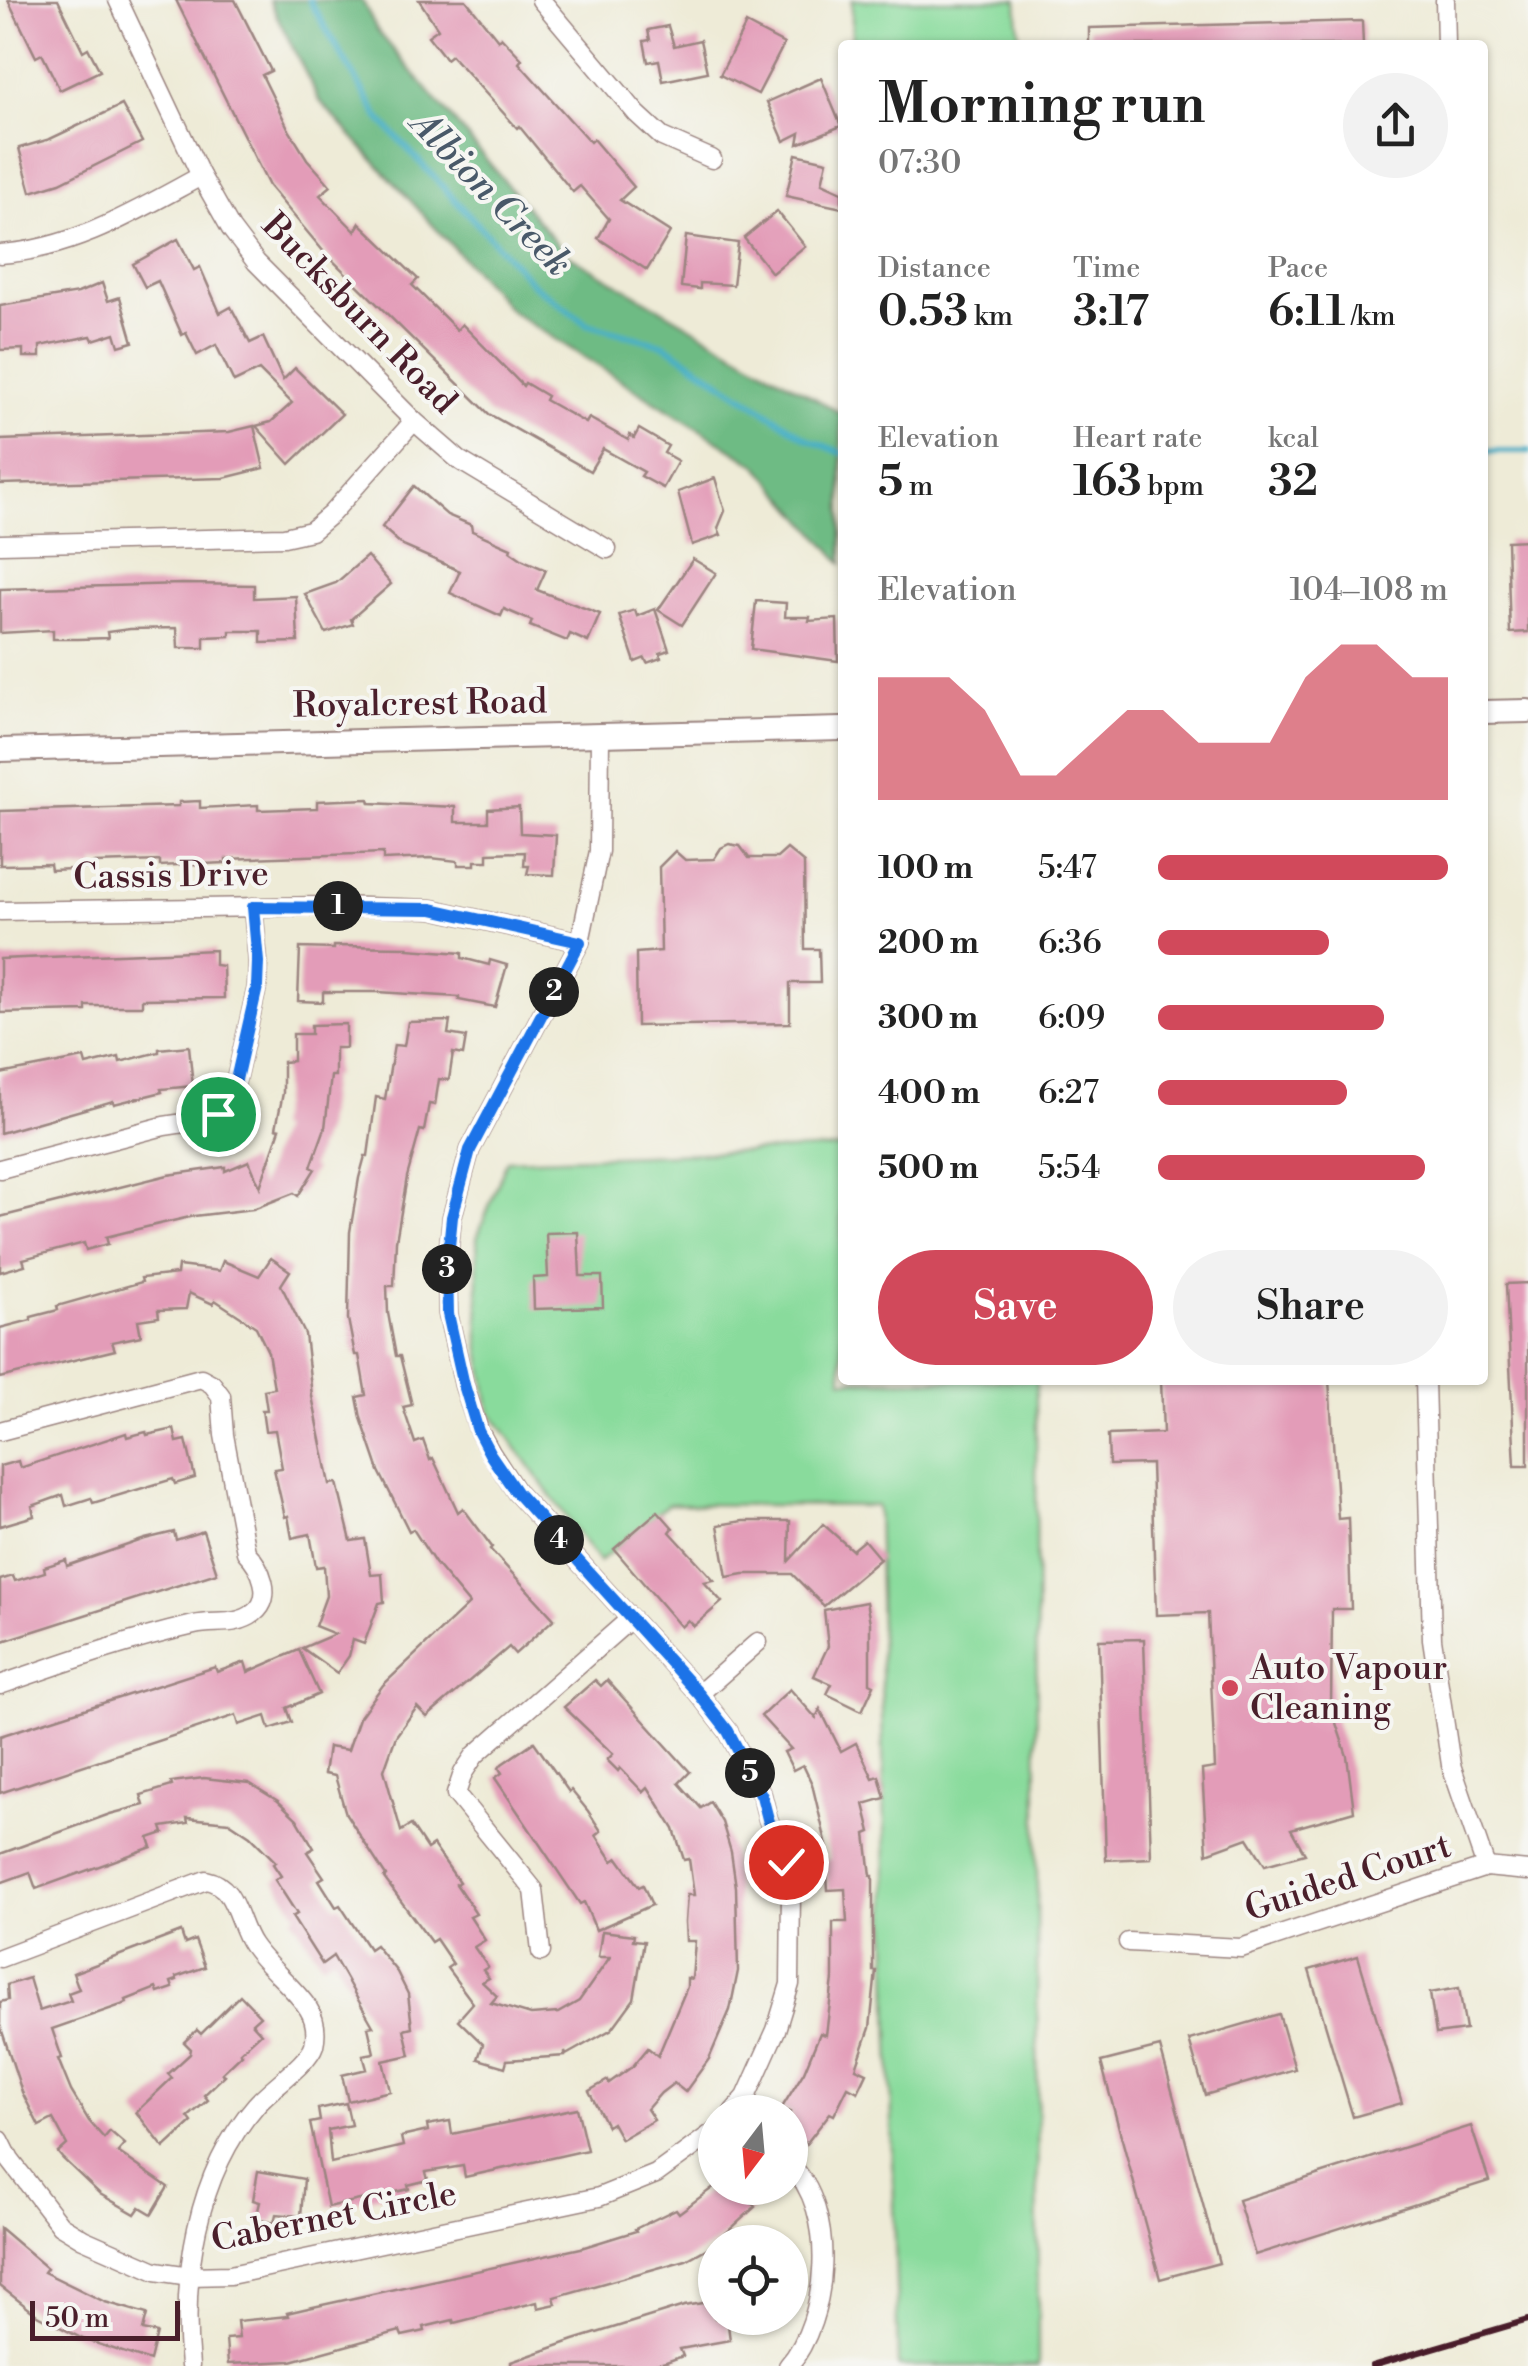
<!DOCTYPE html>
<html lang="en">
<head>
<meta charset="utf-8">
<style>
  :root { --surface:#fff; --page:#f2f2f2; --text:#222; --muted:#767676; --accent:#d1495b }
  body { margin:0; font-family:"Libre Bodoni",serif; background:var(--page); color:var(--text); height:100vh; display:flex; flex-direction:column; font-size:38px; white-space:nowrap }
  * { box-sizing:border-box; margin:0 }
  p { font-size:32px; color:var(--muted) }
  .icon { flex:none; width:55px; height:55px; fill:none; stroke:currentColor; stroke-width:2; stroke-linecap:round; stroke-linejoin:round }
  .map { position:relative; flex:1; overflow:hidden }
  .side { position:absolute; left:838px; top:40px; width:650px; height:1345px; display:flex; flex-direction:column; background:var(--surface); border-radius:10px; box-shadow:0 2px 8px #0004 }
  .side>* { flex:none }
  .needle { width:65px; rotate:196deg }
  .buttons { position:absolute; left:698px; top:2095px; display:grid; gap:20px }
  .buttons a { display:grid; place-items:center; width:110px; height:110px; border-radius:50%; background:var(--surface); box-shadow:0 2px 8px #0004; font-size:50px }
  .scale { position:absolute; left:30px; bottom:25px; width:150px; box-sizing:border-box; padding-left:10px; border:5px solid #4a1f2b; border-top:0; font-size:28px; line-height:35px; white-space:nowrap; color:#4a1f2b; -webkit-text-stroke:8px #f6f6f2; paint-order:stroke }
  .pin { position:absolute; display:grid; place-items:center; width:85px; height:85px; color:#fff; margin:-42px; border:5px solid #fff; border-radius:50%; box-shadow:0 2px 10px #0007 }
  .km { position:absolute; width:50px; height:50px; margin:-25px; border-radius:50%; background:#222; color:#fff; font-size:28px; line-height:50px; text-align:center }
  .round { display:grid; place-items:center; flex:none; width:105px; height:105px; border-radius:52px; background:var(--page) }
  .overview { display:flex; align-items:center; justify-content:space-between; height:170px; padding:0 40px }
  h1 { font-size:55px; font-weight:600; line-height:75px }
  .figures { display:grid; grid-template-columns:repeat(3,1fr); gap:15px; height:170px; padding:10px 40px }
  .figures div { display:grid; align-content:center }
  .figures b { font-size:42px; font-weight:600 }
  .figures small { font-size:28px; font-weight:400 }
  .figures p { font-size:28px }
  .chart { height:280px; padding:20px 40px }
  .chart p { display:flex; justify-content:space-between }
  .chart svg { width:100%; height:180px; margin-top:10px; fill:var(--accent); opacity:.7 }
  .primary-button { display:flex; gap:20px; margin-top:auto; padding:20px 40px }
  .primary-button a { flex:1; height:115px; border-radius:60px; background:var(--accent); color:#fff; font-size:40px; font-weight:600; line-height:115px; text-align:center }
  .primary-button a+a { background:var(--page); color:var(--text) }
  ul { padding:0 40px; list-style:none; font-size:32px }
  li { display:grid; grid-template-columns:160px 120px 1fr; align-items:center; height:75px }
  li i { height:25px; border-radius:12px; background:var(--accent) }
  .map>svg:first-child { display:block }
</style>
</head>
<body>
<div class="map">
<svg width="1528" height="2366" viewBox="0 0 1528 2366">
  <rect width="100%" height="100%" fill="#f6f6f2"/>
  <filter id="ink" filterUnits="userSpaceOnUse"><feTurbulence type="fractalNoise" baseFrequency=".01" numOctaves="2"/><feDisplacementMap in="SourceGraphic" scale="20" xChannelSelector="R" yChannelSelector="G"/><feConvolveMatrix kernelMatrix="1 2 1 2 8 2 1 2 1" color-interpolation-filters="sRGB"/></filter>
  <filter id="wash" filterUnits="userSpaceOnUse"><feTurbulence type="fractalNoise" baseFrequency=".0048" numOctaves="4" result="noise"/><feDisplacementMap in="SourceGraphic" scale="40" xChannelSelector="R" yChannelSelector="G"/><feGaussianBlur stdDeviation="2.25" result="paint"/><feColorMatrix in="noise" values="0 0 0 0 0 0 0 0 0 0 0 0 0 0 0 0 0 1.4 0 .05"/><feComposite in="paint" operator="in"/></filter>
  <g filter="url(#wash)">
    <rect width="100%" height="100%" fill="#eeebd7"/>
    <g fill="#89db9c" stroke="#6a7d64" stroke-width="2.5">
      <polygon points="852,0 1017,0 1020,45 852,45"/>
      <polygon points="842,1148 842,1380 1036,1380 1038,2366 898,2366 877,1506 668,1504 599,1562 490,1411 479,1344 477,1238 507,1160"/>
    </g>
    <polygon fill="#6ebb84" stroke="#5c6d58" stroke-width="2.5" points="269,0 362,0 377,30 565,253 842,414 842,563 758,466 512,312 319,100"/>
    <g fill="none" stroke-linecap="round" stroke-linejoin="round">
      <g stroke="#48b0c7" stroke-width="6">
        <polyline points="309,0 379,118 533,284 587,324 665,345 808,439 842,453"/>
        <polyline points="1485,451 1528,451"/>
      </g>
    </g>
    <g id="blocks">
      <g fill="#e39cb8">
        <polygon points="8,0 58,0 83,51 88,48 100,71 60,90 42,54 36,57"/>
        <polygon points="176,0 235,0 271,71 262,75 289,130 307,159 331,186 320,195 355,231 360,223 418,279 412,285 457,330 462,324 523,386 525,383 547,396 545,400 586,423 589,418 628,440 630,435 634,438 639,429 668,446 664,453 678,461 663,488 641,476 644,472 603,449 590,471 489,414 324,252 269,186"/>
        <polygon points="419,0 466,0 498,40 501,37 522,59 519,63 590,142 593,139 634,187 620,200 670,232 647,270 598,238 609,219 580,186 573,192 519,126 517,128 451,55 446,59 428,36 438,29"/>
        <polygon points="1362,21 1363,45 1089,45 1089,28"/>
        <polygon points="746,24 784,44 758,94 720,75"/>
        <polygon points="668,26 674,46 700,40 707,72 663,81 659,60 648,62 644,41 650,40 648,30"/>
        <polygon points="821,78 841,126 798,144 800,133 784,141 767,102"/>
        <polygon points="122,105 142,142 60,183 31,192 19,148 50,139"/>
        <polygon points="796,154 827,161 822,183 842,192 842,208 786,196"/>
        <polygon points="777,211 805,246 772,273 744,238"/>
        <polygon points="686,236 738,243 733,285 700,283 700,289 681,287"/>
        <polygon points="178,239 194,270 200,267 220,313 231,307 250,343 263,337 283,380 295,368 342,414 290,464 256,426 271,422 292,403 259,370 234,382 216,345 197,355 186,333 182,335 158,281 145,287 133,264"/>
        <polygon points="102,283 108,301 120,297 133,342 119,346 115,333 93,340 91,336 40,346 40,357 23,357 23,349 0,350 0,306 78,293"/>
        <polygon points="254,426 264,468 224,478 0,484 0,440 229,432"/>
        <polygon points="715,478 725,511 718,528 721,535 692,545 678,492"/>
        <polygon points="414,486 447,515 471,525 472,531 511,548 510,551 523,560 546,570 537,590 600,614 588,642 570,634 567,641 530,626 532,621 504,609 501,616 450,593 460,571 403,546 382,527"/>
        <polygon points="1528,540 1528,632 1510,633 1507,541"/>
        <polygon points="367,556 391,584 351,619 353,624 326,633 305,594 336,583"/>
        <polygon points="693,559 716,573 682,625 658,610"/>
        <polygon points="182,584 254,585 254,598 296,596 298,642 261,643 261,631 230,631 230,636 204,637 204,648 178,648 177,628 130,629 107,632 108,638 78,639 53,639 53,630 0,633 0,589"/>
        <polygon points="756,601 786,603 785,617 810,617 809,621 837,619 838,661 751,649"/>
        <polygon points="655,609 669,650 660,653 661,658 647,663 645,658 635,662 619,615 635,610 637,616"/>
        <polygon points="369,799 370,803 455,807 455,822 488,822 488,809 519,807 520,833 556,835 554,875 527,874 529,866 524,866 525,852 488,853 488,861 475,861 475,865 458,865 458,861 431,858 383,860 383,853 226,859 226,863 178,865 160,866 160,861 94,863 94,868 51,870 50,864 0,865 0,811 179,806 179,802 200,801 200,808 258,805 258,810 317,808 317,801"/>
        <polygon points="729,844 740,846 749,858 777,858 787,849 804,863 805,949 819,949 820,983 790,983 790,1023 637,1026 636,953 661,951 659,867 675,851 685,860 714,859 721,848"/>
        <polygon points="334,946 408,947 407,949 462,953 462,958 489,965 490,960 507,965 495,1007 459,1000 459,997 378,992 323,992 323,1002 298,1001 300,948 334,949"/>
        <polygon points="215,950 215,965 223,966 224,998 142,999 142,1006 86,1006 86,1011 0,1013 0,959"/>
        <polygon points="450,1021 448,1034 466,1037 463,1055 453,1053 449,1080 439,1079 435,1105 429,1104 424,1131 420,1130 407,1177 396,1241 394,1286 387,1286 388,1313 396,1356 400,1356 412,1405 403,1407 415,1443 423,1440 430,1460 433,1458 458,1512 463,1508 492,1547 490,1549 554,1619 515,1654 509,1647 427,1717 417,1707 396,1736 384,1770 401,1831 411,1825 427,1849 433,1845 459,1882 456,1884 476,1914 470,1917 485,1940 474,1947 488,1967 483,1970 489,1978 482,1982 497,1996 491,2003 531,2015 558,2013 579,2001 610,1957 598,1957 602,1931 634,1935 633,1940 644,1941 634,1999 612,2029 566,2055 565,2052 565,2056 507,2060 505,2067 478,2059 483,2044 458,2020 473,2003 447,1968 453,1964 436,1939 431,1942 384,1878 386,1876 346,1814 335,1776 324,1774 328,1747 348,1750 359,1718 383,1685 469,1604 435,1563 413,1529 409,1531 379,1471 361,1418 357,1397 366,1395 359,1355 355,1355 348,1319 350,1232 359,1178 365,1156 368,1156 376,1097 385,1099 394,1045 404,1046 408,1022"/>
        <polygon points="346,1024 346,1048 335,1048 335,1076 331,1076 325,1128 311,1167 315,1169 298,1196 294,1193 253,1209 194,1216 138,1229 106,1237 108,1244 86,1250 84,1243 23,1259 25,1265 0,1272 0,1217 168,1175 225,1167 225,1171 249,1161 260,1187 280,1129 276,1128 283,1093 283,1062 293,1061 293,1034 311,1034 311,1025"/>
        <polygon points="189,1046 193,1086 161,1089 162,1092 114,1104 113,1101 0,1133 0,1074 84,1058 86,1065 119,1057 120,1062 159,1052 159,1049"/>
        <polygon points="578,1232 580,1276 602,1276 603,1307 534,1309 533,1278 548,1277 546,1233"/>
        <polygon points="271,1258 290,1271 281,1285 305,1334 312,1396 330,1484 337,1483 351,1541 365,1539 371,1575 382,1574 384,1602 379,1603 364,1644 353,1640 349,1656 337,1673 302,1648 335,1634 315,1626 326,1596 324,1566 316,1567 310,1534 292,1538 288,1516 285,1517 274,1469 282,1468 275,1430 265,1431 262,1410 267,1410 264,1390 274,1388 268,1352 256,1327 215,1300 213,1304 189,1293 186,1309 158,1310 159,1317 138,1320 141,1336 112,1342 115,1350 0,1378 0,1328 31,1320 31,1317 58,1310 57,1306 142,1282 141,1278 177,1274 178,1266 219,1271 223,1261 259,1276"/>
        <polygon points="1528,1283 1528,1466 1515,1466 1506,1284"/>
        <polygon points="1161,1380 1329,1380 1338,1519 1348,1518 1351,1609 1332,1609 1331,1708 1347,1756 1354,1811 1291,1829 1305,1854 1265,1865 1248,1838 1207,1853 1202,1770 1215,1768 1208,1613 1156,1615 1151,1464 1109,1465 1108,1435 1163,1433"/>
        <polygon points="174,1429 177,1442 186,1440 195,1478 175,1484 173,1479 93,1503 91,1498 66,1506 63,1495 32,1506 34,1516 0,1526 0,1466 18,1461 20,1468 126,1433 127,1437 146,1432 147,1435"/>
        <polygon points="658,1511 673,1528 670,1532 714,1580 704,1582 722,1602 694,1626 688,1620 681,1627 614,1549"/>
        <polygon points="743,1521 790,1521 789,1561 823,1524 852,1550 864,1540 880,1559 824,1606 792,1574 744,1574 727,1577 718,1525"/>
        <polygon points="203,1531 217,1573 0,1642 0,1580 13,1576 15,1581 45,1572 44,1567 66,1560 67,1566 145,1539 174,1532 176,1540"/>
        <polygon points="866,1602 870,1622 870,1683 874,1685 862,1711 827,1694 832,1684 814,1676 828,1646 824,1610"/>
        <polygon points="1144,1639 1151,1858 1106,1860 1099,1640"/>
        <polygon points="299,1650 319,1694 287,1708 292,1722 270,1729 266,1716 239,1725 236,1715 0,1793 0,1736 215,1667 217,1672 245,1662 248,1672"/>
        <polygon points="595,1680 601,1686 607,1680 690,1772 679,1783 701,1808 710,1802 722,1822 731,1852 736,1887 738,1971 730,2010 709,2059 685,2092 674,2083 661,2093 647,2109 654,2120 621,2139 612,2123 607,2126 589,2091 608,2080 609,2083 633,2066 648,2048 658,2056 687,1987 687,1978 692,1979 695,1941 686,1941 685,1922 687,1895 694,1895 689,1859 684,1860 674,1829 648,1787 643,1792 620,1768 618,1771 607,1760 613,1754 564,1707"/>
        <polygon points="790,1689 816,1718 820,1709 841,1751 856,1743 873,1778 879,1776 885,1798 864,1804 871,1832 866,1834 871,1876 873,1876 873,1971 876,1971 870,2028 856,2068 867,2073 858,2092 848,2087 834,2115 830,2113 806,2144 790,2132 790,2112 781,2109 804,2072 820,2033 826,2035 833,1979 833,1922 847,1922 845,1889 828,1890 826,1860 830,1859 812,1784 803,1765 793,1770 784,1752 791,1749 761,1716"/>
        <polygon points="534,1742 569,1792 571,1790 588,1811 601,1831 596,1835 613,1861 618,1858 639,1887 643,1885 652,1905 596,1930 584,1902 580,1904 495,1778 502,1773 499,1768 502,1764"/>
        <polygon points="204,1778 249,1783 278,1801 297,1819 314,1848 307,1852 324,1877 319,1880 336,1907 340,1905 369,1949 375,1945 397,1972 408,1994 412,2027 404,2029 410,2055 383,2061 390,2091 348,2101 342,2075 367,2069 363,2055 374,2053 368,2027 373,2026 333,1956 322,1964 292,1917 297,1914 275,1880 281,1876 273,1864 276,1862 250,1836 229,1822 187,1818 188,1823 162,1827 164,1833 149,1838 152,1847 36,1889 30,1872 0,1883 0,1854 110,1814 144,1805 141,1795 172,1786 171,1782"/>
        <polygon points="181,1932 185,1944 195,1940 205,1967 176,1977 177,1980 171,1982 173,1988 158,1993 156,1988 126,2000 127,2003 52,2029 62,2058 58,2059 71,2091 89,2121 104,2138 110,2131 125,2144 118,2152 168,2187 152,2214 140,2207 135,2214 100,2194 63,2159 58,2153 67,2145 53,2119 39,2126 22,2092 0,2025 0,2002 8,2000 7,1985 29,1978 39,2011 71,2001 68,1993 79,1989 73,1973"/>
        <polygon points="1358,1956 1402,2103 1353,2117 1309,1970"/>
        <polygon points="1459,1988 1466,2030 1436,2034 1430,1993"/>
        <polygon points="240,1995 260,2016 252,2023 261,2033 240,2052 242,2054 222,2073 225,2075 204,2095 208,2100 188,2117 192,2122 164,2148 136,2112 172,2078 168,2074 190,2054 191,2049 184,2042 197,2030 201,2034"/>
        <polygon points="1279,2014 1295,2069 1205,2095 1189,2040"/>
        <polygon points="1160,2047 1219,2263 1160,2279 1101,2062"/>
        <polygon points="346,2103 351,2125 328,2130 331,2163 403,2146 401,2137 428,2131 427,2125 450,2121 452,2134 577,2108 587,2150 465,2177 463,2166 426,2172 428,2180 408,2185 409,2189 328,2207 310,2123 320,2121 318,2109"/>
        <polygon points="1471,2126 1489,2181 1255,2255 1238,2200"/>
        <polygon points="258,2171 304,2179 301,2216 276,2214 274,2223 256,2219 260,2202 253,2200"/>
        <polygon points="715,2186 723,2188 728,2195 739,2188 755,2207 713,2245 686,2260 554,2297 556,2304 538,2308 537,2302 454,2323 453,2320 424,2327 425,2331 402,2336 400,2331 291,2361 228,2364 226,2339 239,2338 237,2321 288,2316 287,2313 304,2309 581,2248 636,2231 635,2229 676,2209 679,2213"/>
        <polygon points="0,2228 47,2268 44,2272 105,2302 147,2314 143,2330 157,2333 150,2361 83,2339 37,2315 0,2286"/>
        <polygon points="715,2301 715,2318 727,2318 730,2340 680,2349 683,2356 666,2362 648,2366 511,2366 511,2362 574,2340 684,2306"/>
      </g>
    </g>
  </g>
  <g filter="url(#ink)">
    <use href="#blocks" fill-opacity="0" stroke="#9c8581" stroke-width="2.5"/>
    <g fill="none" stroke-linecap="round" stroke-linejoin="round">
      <defs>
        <g id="minor">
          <polyline points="118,0 201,176 231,229 256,262 414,421 459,460 607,549"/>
          <polyline points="541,0 637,114 662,137 712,159"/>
          <polyline points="1445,0 1446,45"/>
          <path d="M0 254C75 249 136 211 201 176"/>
          <polyline points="0,544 284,537 311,531 331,514 414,421"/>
          <polyline points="600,735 599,851 580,942 470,1150 452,1217 447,1266 448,1314 464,1385 479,1431 491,1453 517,1493 699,1694 728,1731 762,1795 768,1819 786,1863 791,1889 790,1984 776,2030 746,2097 733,2112"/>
          <polyline points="0,911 332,906 432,909 580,942"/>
          <polyline points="0,1169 164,1126 197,1121 218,1114 231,1102 257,987 258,962 253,907"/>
          <polyline points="1425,1380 1432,1639 1451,1765 1486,1867"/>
          <path d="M0 1431 201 1378 212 1384 221 1396 224 1435 246 1552C260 1566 275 1597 254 1613 236 1627 214 1620 194 1625 128 1640 63 1663 0 1685"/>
          <polyline points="699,1694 758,1642"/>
          <polyline points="1128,1942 1241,1948 1486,1867 1528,1871"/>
          <polyline points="541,1952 534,1890 456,1794 463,1773 475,1755 630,1619"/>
          <path d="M0 1958 206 1880C237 1886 236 1922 252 1945 268 1968 292 1985 308 2008 315 2019 317 2032 314 2045 308 2064 270 2088 256 2105 196 2174 181 2277 190 2366"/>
          <polyline points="0,2140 10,2160 60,2225 83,2239 156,2271 190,2276 230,2275 599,2197 656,2174 715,2131"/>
          <path d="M788 2366C829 2320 838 2209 790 2165"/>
        </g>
        <g id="tertiary">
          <polyline points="1482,712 1528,711"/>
          <polyline points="0,750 842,729"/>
        </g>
      </defs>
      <use href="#minor" stroke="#9c8581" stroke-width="21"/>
      <use href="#tertiary" stroke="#9c8581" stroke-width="26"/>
      <use href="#minor" stroke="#fff" stroke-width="18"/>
      <use href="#tertiary" stroke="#fff" stroke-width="22"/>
      <polyline stroke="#4a1f2b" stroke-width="6" points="1372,2366 1528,2320"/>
    </g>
  </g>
  <g fill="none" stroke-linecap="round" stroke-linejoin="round" filter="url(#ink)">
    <defs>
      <polyline id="route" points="218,1114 231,1102 257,987 258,962 253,907 432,909 580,942 470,1150 452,1217 447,1266 448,1314 464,1385 478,1431 490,1454 516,1492 699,1694 728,1731 762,1796 768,1819 786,1862"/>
    </defs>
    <use href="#route" stroke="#fff" stroke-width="20"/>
    <use href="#route" stroke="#1a73e8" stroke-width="12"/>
  </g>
  <circle fill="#d1495b" stroke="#f6f6f2" stroke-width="4" cx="1230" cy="1688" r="10"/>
  <g text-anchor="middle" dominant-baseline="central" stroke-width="8" stroke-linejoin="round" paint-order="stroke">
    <g font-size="35" fill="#4a1f2b" stroke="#f6f6f2">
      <text transform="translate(359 314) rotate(46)">Bucksburn Road</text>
      <text transform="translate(420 704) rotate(-1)">Royalcrest Road</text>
      <text transform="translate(171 876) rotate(-1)">Cassis Drive</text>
      <text transform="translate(1348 1878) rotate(-18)">Guided Court</text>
      <text transform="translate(334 2217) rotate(-11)">Cabernet Circle</text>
    </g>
    <g font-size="35" fill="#4a1f2b" stroke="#f6f6f2" text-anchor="start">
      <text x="1250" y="1668">Auto Vapour<tspan x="1250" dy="40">Cleaning</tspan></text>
    </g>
    <g font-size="38" font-style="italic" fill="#495969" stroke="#f6f6f2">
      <text transform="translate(491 194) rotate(46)">Albion Creek</text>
    </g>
  </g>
</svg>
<div class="buttons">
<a><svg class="needle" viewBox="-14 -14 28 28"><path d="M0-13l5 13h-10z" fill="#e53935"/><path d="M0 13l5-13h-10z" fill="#767676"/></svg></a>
<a><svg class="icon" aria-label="locate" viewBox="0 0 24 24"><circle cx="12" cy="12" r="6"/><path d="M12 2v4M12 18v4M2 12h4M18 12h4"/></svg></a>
</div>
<div class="scale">50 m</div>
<div class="pin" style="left:218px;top:1114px;background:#1e9e55"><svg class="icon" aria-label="arrive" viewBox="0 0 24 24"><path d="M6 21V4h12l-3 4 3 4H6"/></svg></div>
<div class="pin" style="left:786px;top:1862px;background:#d93025"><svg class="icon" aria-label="check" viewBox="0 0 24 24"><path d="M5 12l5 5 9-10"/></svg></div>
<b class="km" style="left:338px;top:906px">1</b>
<b class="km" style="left:554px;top:992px">2</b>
<b class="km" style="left:447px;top:1269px">3</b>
<b class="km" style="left:559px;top:1540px">4</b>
<b class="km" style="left:750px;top:1773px">5</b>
<section class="side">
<div class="overview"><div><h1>Morning run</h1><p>07:30</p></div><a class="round"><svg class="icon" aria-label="share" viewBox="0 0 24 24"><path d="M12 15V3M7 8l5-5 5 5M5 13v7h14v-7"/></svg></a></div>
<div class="figures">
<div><p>Distance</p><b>0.53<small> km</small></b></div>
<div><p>Time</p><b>3:17</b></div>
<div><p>Pace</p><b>6:11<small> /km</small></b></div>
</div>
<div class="figures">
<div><p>Elevation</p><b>5<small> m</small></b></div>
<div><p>Heart rate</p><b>163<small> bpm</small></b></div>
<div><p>kcal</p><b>32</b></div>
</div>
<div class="chart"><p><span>Elevation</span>104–108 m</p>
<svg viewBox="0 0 160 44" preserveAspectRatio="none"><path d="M0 44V14L10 14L20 14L30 22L40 38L50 38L60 30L70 22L80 22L90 30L100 30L110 30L120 14L130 6L140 6L150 14L160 14V44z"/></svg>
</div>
<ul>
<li><b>100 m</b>5:47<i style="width:100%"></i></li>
<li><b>200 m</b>6:36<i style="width:59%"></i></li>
<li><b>300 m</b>6:09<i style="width:78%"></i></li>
<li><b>400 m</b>6:27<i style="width:65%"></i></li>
<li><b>500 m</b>5:54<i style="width:92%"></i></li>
</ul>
<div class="primary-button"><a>Save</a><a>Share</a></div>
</section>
</div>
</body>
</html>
